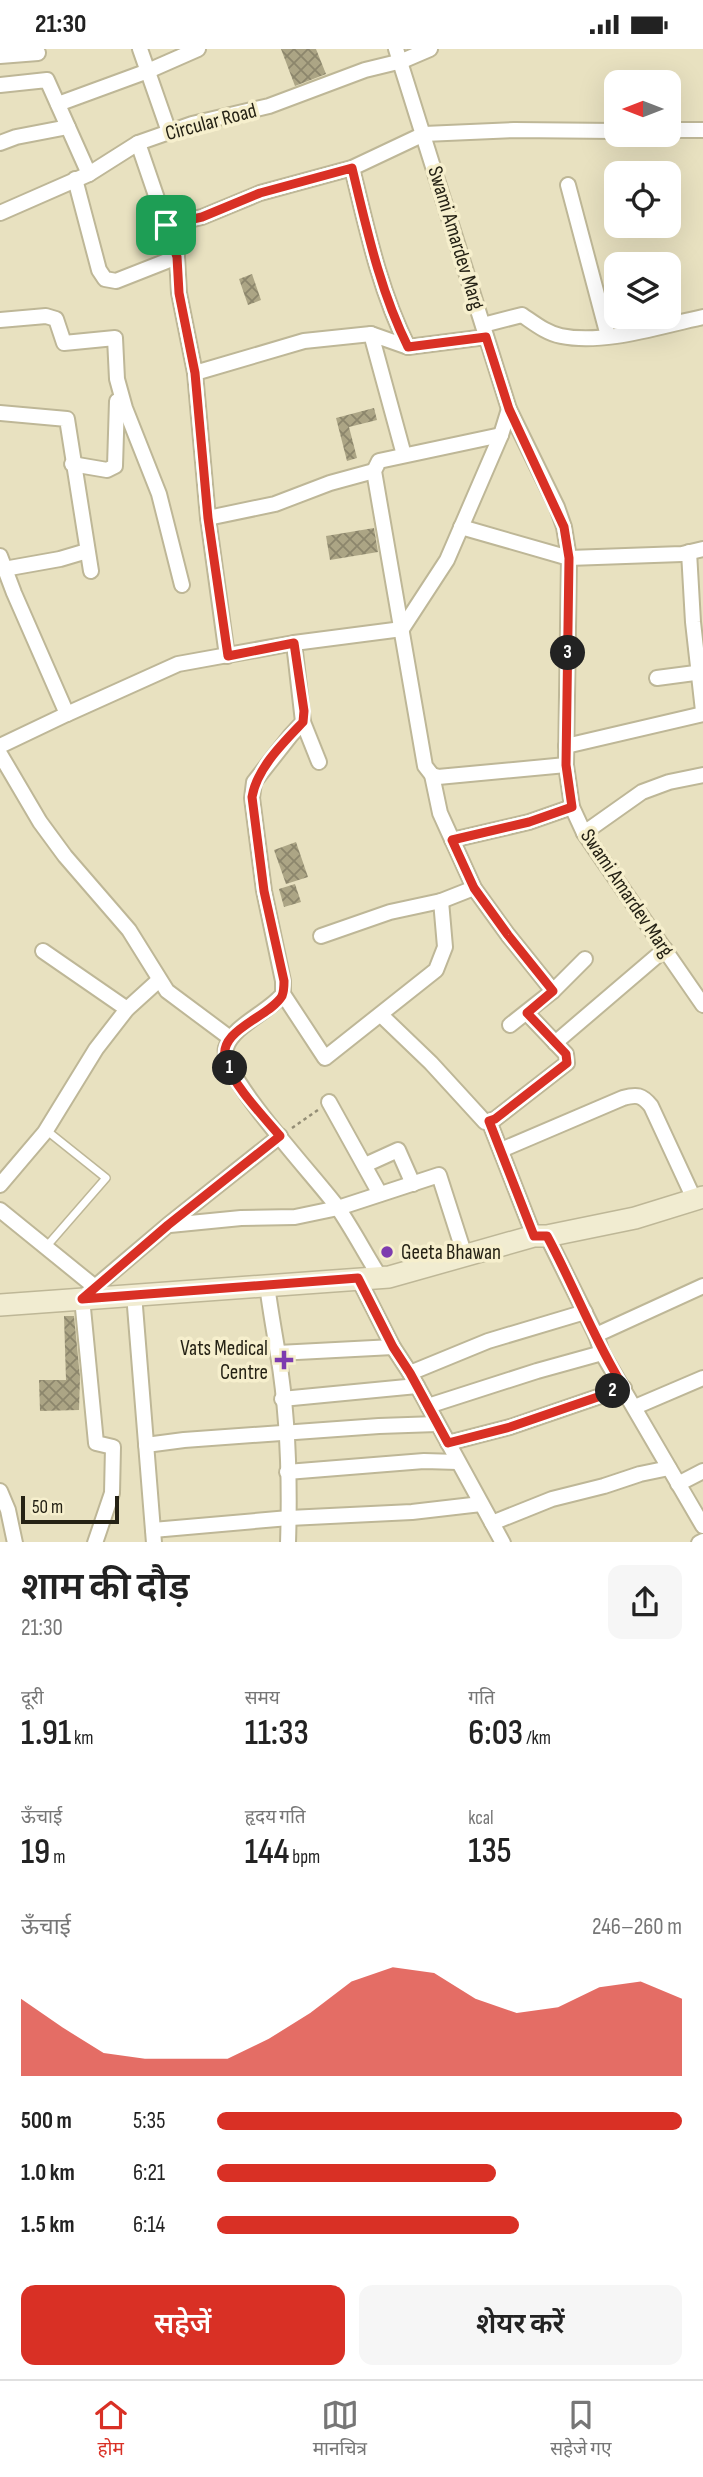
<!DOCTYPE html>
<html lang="hi">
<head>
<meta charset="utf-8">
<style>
  :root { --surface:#fff; --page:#f6f6f6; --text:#222; --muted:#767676; --line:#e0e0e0; --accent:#d93025 }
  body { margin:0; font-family:"Sofia Sans Condensed","Noto Sans Devanagari",sans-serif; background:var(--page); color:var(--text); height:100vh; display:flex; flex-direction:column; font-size:26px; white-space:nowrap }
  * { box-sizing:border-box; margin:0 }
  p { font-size:23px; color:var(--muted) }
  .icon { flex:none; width:38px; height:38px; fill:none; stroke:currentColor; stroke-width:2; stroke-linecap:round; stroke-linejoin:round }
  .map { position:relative; height:1493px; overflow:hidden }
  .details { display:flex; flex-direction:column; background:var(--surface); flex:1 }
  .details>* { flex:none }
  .needle { width:46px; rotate:270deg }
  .buttons { position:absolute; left:604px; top:21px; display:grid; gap:14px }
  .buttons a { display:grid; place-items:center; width:77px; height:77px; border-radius:14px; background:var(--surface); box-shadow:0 7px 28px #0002; font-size:35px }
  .scale { position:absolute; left:21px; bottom:18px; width:98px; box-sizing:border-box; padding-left:7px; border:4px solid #252215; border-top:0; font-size:19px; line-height:24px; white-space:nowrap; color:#252215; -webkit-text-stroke:5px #f6efcd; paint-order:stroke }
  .pin { position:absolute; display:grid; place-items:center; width:60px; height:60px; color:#fff; margin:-30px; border-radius:14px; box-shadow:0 4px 10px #0006 }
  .km { position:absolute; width:35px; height:35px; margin:-18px; border-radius:50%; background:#222; color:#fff; font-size:19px; line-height:35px; text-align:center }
  .round { display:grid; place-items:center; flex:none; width:74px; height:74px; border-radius:14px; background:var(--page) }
  .overview { display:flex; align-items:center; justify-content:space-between; height:119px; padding:0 21px }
  h1 { font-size:38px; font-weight:600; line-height:52px }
  .figures { display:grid; grid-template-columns:repeat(3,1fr); gap:10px; height:119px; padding:7px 21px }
  .figures div { display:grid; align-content:center }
  .figures b { font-size:35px; font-weight:600 }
  .figures small { font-size:19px; font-weight:400 }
  .figures p { font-size:19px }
  .chart { height:196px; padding:14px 21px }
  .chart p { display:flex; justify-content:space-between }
  .chart svg { width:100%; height:126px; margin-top:7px; fill:var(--accent); opacity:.7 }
  .action { display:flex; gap:14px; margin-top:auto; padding:14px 21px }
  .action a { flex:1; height:80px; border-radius:14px; background:var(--accent); color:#fff; font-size:28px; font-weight:600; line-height:80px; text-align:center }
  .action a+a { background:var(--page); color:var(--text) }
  ul { padding:0 21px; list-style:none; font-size:23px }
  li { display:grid; grid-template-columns:112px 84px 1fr; align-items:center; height:52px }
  li i { height:18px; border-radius:9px; background:var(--accent) }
  .status { display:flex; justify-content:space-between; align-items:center; height:49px; padding:0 35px; background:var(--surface); direction:ltr }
  .status svg { height:19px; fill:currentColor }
  .tab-bar { display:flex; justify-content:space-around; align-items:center; height:98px; border-top:2px solid var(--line); background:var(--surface); font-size:19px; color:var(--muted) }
  .tab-bar a { display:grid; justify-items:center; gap:4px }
  .tab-bar .selected { color:var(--accent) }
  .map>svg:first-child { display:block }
</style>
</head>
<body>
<div class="status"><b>21:30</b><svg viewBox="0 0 49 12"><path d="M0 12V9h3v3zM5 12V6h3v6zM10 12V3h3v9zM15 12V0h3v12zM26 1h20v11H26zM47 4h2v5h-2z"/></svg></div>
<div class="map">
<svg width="703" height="1494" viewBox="0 0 703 1494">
  <defs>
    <pattern id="building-cross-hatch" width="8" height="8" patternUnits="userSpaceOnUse" patternTransform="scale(1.75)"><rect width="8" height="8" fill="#aca585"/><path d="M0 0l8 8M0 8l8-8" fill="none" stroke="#8c866c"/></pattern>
  </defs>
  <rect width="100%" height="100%" fill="#e8e1c0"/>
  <g fill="url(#building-cross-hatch)">
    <polygon points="281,0 316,0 326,25 295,37"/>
    <polygon points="252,225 261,251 248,256 239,230"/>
    <polygon points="374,359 377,371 349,378 357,409 347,412 336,369"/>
    <polygon points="374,479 378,503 330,511 326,487"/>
    <polygon points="296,793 308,828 286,835 274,801"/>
    <polygon points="295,835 301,853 284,858 279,840"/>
    <polygon points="64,1267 74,1267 80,1328 79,1361 40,1362 39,1331 66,1331"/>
  </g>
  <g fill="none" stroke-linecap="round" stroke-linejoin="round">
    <defs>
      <polyline id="lane" points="46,1198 106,1129 46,1081"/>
      <g id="street">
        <polyline points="140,0 169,83"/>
        <polyline points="396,0 509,360 557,458 564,478 569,509 566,716 572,758 584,784 703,956"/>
        <polyline points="0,7 38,4"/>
        <polyline points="0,36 47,31 89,125"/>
        <polyline points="58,55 148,22 198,0"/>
        <polyline points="668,81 703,81"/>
        <polyline points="0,94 16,88 68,78"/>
        <polyline points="138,94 177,208 179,244 195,324 208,469 227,607"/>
        <path d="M352 119C367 181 380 242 408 298"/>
        <polyline points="75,130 99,221 105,230 116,232 177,208"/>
        <polyline points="568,136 608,287"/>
        <polyline points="0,164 89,125 138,94 192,75 269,57 365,21 402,12 430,0"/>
        <polyline points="166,176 202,168 260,144 352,119 424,85 514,81 616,82"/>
        <polyline points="0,271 46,267 56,270 64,294 115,289 117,330 125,359 159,445 182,536"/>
        <path d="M483 276 522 266C534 274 546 284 561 287 604 296 660 277 703 268"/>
        <polyline points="195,324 304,292 371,285"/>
        <polyline points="0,364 67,370 91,522"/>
        <polyline points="501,386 379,412 374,422 425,717 432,726 440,764 474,839 508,886 553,942"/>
        <polyline points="404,406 371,285 408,298 486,288"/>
        <polyline points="72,415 107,421 115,417 117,352"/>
        <polyline points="208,469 275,455 330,434 374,422"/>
        <polyline points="461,478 569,509 682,505 703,500"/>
        <polyline points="689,503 693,573 703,662"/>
        <polyline points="0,507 14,544 67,665"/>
        <polyline points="4,520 60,510 87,502"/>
        <polyline points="294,594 303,673 291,686 254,733 252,749 264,842 283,932 283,945 325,1009 436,921 445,898 441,852"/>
        <polyline points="657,629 703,623"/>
        <polyline points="303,673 319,713"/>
        <polyline points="0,697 67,665 178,615 294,594 402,580 447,511 501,386 509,360"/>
        <polyline points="566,697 703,665"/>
        <polyline points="0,705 40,773 65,807 129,881 167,942 230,989"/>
        <polyline points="432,726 438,728 566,716"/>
        <polyline points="584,784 642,743 669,733 703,726"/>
        <polyline points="452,791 529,773 572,758"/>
        <polyline points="321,887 390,863 441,852 474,839"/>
        <polyline points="43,902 127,960"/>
        <path d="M283 945C269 963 232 977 226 999 218 1025 319 1132 338 1159 353 1181 366 1206 380 1228"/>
        <polyline points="381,966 431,1014 485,1073 495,1070 567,1014 566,1005 527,964"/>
        <polyline points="510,976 553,942 585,910"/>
        <polyline points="555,994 665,900"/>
        <polyline points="329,1053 380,1145"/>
        <polyline points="489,1072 534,1187"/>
        <path d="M501 1101 623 1049C637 1045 642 1046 651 1057L695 1152"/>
        <polyline points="365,1116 398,1101 413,1135"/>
        <polyline points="0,1136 45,1083 96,1000 127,960 159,931"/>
        <polyline points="0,1161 95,1238"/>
        <polyline points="170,1176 241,1169 295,1168 338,1159 439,1126 465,1207"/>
        <polyline points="547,1187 596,1286 602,1304 703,1477"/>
        <polyline points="358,1229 393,1298 410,1324 503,1494"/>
        <path d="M267 1236C270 1259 274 1282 278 1305 288 1366 290 1432 288 1494"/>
        <polyline points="134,1245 154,1494"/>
        <polyline points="596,1286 703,1237"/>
        <polyline points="278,1304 393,1298"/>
        <polyline points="410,1324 488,1292 585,1263"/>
        <polyline points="282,1350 417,1337"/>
        <polyline points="428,1357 537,1322 602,1304"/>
        <polyline points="635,1358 703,1329"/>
        <polyline points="448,1394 510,1378 624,1339"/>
        <polyline points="146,1396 184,1391 379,1377 437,1375"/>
        <polyline points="287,1423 424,1412 458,1413"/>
        <polyline points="678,1435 703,1422"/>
        <polyline points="0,1442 8,1461 15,1494"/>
        <polyline points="492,1474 552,1450 604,1437 640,1425 669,1419"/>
        <polyline points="153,1481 289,1469 412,1463 481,1455"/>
        <polyline points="95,1494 112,1444 113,1398 96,1394 82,1249 168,1176 280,1087"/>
        <polyline points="699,1494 703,1492"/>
      </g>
      <polyline id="secondary" points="0,1256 389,1228 534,1187 547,1187 635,1169 703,1148"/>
    </defs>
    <use href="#lane" stroke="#beb797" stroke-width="10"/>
    <use href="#street" stroke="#beb797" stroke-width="18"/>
    <use href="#secondary" stroke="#beb797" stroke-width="24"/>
    <polyline stroke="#938d75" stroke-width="2.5" stroke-dasharray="3.5 3.5" stroke-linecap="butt" points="292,1079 318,1061"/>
    <use href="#lane" stroke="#fff" stroke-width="7"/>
    <use href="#street" stroke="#fff" stroke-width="14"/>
    <use href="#secondary" stroke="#f1ecd1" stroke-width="21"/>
  </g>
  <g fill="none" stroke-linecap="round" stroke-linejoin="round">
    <defs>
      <path id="route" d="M352 119C367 181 380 242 408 298L486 288 509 360 564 478 569 509 566 716 572 758 529 773 452 791 474 839 508 886 553 942 527 964 566 1005 567 1014 495 1070 489 1072 534 1187H547C574 1237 594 1291 624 1339L510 1378 448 1394 410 1324 393 1298 358 1229 82 1250 168 1176 280 1087C264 1068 233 1036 226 1013 215 981 269 969 282 947 284 942 284 937 284 932L264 842 252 748C257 719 283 694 303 673L304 662 294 594 228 607 208 469 195 324 179 244 177 208 166 176 202 168 260 144Z"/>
    </defs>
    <use href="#route" stroke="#fff" stroke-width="14"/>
    <use href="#route" stroke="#d93025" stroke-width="9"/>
  </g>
  <g fill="#7d3baf" stroke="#f6efcd" stroke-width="2.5">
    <circle cx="387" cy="1203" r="7"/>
    <path d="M280.5 1300.5h7v7h7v7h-7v7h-7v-7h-7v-7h7z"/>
  </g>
  <g text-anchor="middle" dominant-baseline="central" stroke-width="7" stroke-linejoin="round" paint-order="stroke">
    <g font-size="21" fill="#252215" stroke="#f6efcd">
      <text transform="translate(211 73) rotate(-15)">Circular Road</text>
      <text transform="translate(456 189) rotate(73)">Swami Amardev Marg</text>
      <text transform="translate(627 844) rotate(56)">Swami Amardev Marg</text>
    </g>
    <g font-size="21" fill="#252215" stroke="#f6efcd" text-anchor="start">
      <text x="401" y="1203">Geeta Bhawan</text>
      <text x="268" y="1299" text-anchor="end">Vats Medical<tspan x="268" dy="24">Centre</tspan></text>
    </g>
  </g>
</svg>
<div class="buttons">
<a><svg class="needle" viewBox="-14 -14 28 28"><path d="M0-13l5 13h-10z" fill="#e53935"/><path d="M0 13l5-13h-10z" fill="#767676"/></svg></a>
<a><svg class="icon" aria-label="locate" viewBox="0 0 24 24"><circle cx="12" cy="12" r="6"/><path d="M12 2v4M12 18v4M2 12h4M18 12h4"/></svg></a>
<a><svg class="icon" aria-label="layers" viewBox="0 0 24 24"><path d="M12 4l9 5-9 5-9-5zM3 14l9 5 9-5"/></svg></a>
</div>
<div class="scale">50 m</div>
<div class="pin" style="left:166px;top:176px;background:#1e9e55"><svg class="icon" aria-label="arrive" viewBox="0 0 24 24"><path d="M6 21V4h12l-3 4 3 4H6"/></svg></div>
<b class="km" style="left:230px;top:1019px">1</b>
<b class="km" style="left:613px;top:1342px">2</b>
<b class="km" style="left:568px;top:604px">3</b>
</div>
<section class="details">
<div class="overview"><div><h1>शाम की दौड़</h1><p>21:30</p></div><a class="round"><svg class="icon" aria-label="share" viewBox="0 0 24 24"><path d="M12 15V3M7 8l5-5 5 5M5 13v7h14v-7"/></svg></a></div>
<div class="figures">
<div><p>दूरी</p><b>1.91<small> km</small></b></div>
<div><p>समय</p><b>11:33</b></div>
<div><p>गति</p><b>6:03<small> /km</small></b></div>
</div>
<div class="figures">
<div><p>ऊँचाई</p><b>19<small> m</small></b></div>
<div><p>हृदय गति</p><b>144<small> bpm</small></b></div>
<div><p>kcal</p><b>135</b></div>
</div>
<div class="chart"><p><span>ऊँचाई</span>246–260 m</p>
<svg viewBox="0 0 160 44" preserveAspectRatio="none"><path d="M0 44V17L10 27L20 36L30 38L40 38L50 38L60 31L70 22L80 11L90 6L100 8L110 17L120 22L130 20L140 13L150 11L160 17V44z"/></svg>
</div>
<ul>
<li><b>500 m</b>5:35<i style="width:100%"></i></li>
<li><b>1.0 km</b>6:21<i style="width:60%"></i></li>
<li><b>1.5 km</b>6:14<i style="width:65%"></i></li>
</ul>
<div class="action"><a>सहेजें</a><a>शेयर करें</a></div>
</section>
<nav class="tab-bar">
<a class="selected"><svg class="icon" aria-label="home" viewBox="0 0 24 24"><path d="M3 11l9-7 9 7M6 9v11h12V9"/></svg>होम</a>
<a><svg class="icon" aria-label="map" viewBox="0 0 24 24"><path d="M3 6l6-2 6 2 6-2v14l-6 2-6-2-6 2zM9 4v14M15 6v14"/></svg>मानचित्र</a>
<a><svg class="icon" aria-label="saved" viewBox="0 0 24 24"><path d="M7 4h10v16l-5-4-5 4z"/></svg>सहेजे गए</a>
</nav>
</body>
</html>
